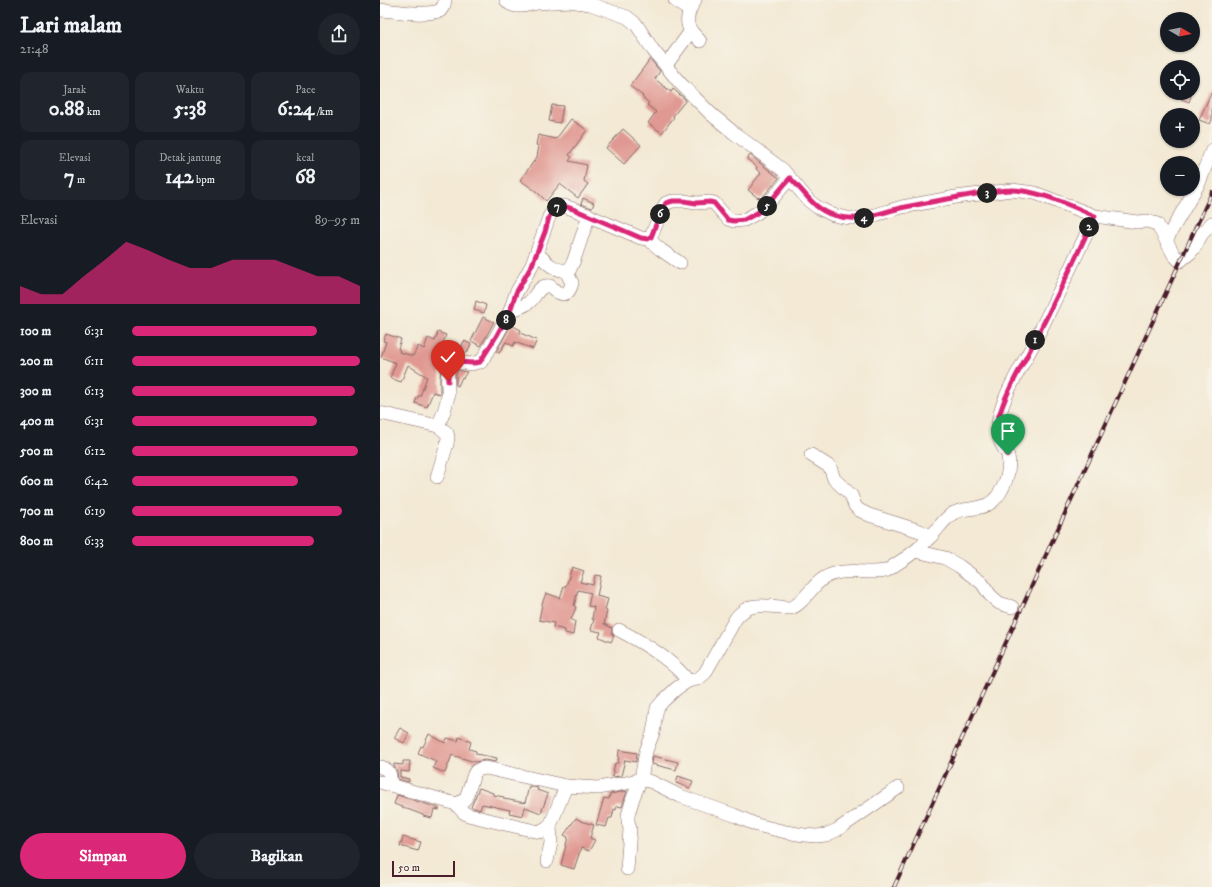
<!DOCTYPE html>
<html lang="id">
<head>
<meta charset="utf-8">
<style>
  :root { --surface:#171b24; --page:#20242c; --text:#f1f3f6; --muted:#9ea1a6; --accent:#db2777 }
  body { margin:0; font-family:"IM FELL DW Pica",serif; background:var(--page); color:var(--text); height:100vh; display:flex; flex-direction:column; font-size:15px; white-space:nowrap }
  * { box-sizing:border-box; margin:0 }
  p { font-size:13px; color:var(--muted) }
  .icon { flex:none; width:22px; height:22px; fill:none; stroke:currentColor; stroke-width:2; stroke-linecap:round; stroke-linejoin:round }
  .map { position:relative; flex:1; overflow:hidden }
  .side { display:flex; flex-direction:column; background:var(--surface); width:380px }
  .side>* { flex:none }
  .needle { width:26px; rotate:100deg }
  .buttons { position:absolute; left:780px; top:12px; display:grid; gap:8px }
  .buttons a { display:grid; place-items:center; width:40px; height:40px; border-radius:50%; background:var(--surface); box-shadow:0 1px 3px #0004; font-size:20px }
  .scale { position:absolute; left:12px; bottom:10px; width:63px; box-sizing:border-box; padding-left:4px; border:2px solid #4a1f2b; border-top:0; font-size:11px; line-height:14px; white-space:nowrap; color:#4a1f2b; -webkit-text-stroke:3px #f7f3e8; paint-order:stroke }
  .pin { position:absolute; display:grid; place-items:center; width:34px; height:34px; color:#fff; margin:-41px -17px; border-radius:50% 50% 50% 0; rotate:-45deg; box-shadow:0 0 4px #0007 }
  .pin .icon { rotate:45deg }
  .km { position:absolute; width:20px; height:20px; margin:-10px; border-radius:50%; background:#222; color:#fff; font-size:11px; line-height:20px; text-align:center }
  .round { display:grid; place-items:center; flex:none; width:42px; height:42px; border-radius:21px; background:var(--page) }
  .summary { display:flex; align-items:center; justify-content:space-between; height:68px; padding:0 20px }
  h1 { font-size:22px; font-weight:700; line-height:30px }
  .metrics { display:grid; grid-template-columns:repeat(3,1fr); gap:6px; height:68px; padding:4px 20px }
  .metrics div { display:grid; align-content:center; border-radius:10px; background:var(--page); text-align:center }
  .metrics b { font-size:20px; font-weight:700 }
  .metrics small { font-size:11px; font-weight:400 }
  .metrics p { font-size:11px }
  .chart { height:112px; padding:8px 20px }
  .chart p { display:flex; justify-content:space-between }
  .chart svg { width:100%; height:72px; margin-top:4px; fill:var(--accent); opacity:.7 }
  .button { display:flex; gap:8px; margin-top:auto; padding:8px 20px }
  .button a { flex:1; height:46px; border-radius:24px; background:var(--accent); color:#fff; font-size:16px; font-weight:700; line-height:46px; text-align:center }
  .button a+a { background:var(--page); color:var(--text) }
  ul { padding:0 20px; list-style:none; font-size:13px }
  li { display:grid; grid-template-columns:64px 48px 1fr; align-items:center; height:30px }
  li i { height:10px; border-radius:5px; background:var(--accent) }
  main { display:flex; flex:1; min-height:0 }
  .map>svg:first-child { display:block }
</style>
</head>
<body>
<main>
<section class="side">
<div class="summary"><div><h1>Lari malam</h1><p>21:48</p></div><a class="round"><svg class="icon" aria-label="share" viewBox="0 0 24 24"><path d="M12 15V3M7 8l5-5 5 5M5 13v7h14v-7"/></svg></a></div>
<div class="metrics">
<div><p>Jarak</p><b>0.88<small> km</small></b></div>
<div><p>Waktu</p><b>5:38</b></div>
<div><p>Pace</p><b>6:24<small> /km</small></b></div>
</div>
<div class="metrics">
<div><p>Elevasi</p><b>7<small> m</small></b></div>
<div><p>Detak jantung</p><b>142<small> bpm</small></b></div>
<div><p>kcal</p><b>68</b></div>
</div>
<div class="chart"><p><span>Elevasi</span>89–95 m</p>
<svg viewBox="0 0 160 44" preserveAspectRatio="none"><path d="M0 44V33L10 38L20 38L30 27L40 17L50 6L60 11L70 17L80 22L90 22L100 17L110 17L120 17L130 22L140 27L150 27L160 33V44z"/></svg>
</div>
<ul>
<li><b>100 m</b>6:31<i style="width:81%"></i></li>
<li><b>200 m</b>6:11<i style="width:100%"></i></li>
<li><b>300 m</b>6:13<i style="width:98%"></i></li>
<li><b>400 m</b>6:31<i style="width:81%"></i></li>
<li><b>500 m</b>6:12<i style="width:99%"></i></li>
<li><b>600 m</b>6:42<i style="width:73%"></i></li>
<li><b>700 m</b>6:19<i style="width:92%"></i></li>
<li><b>800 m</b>6:33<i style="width:80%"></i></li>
</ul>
<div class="button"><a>Simpan</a><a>Bagikan</a></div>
</section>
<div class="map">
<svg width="832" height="887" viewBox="0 0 832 887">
  <rect width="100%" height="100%" fill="#f7f3e8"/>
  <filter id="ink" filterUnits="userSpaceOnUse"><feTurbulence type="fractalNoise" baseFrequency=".025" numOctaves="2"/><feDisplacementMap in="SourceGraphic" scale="8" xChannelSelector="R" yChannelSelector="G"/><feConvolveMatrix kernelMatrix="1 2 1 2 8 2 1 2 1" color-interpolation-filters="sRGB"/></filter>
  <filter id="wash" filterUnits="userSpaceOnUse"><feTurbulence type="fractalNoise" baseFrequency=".012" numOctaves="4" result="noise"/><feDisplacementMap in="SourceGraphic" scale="16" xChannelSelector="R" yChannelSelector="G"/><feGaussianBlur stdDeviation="0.9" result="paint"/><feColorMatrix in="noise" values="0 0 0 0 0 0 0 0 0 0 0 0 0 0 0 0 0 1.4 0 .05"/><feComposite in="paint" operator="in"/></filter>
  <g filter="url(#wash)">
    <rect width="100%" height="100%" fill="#f3e9d4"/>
    <g id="blocks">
      <g fill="#e09992">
        <polygon points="270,59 280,71 275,79 291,92 293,89 306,100 293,116 294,117 282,133 268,123 276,112 267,105 269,103 262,97 263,96 250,86"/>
        <polygon points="832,91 832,120 830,124 819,120"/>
        <polygon points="803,93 812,93 809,102 801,99"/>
        <polygon points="172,105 183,106 180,123 169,121"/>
        <polygon points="191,119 207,130 189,155 192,157 189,161 207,165 204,181 208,184 198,198 180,184 166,201 157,192 140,180 157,157 159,146 156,145 158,135 176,139"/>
        <polygon points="243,129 261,145 244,164 226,148"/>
        <polygon points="370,155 399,178 381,199 379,197 378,198 368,190 381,173 376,169 377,167 367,159"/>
        <polygon points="203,198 214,203 212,208 201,204"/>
        <polygon points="96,301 106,305 104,313 94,310"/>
        <polygon points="103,317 114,322 101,346 91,341"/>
        <polygon points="131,325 141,330 140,333 157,340 153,349 135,342 133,346 126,342 119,353 116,352"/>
        <polygon points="58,332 66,335 63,343 73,348 71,355 65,360 61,367 60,378 60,394 53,392 47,407 35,403 38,396 40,396 47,377 28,365 21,382 10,378 16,363 1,357 6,342 3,341 6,334 21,339 18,349 20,350 19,352 33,356 38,346 44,349 48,338 55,341"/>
        <polygon points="84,341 91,344 87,353 80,350"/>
        <polygon points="77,370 87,372 83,378 82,377 78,386 76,385 76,374"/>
        <polygon points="192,567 204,571 200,582 213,585 215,575 221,576 217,596 228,599 225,610 227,611 224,624 232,628 232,634 234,636 231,642 219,637 221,632 211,630 214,619 212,619 214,607 208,606 211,593 198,590 194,606 196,607 191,620 195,621 193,635 185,633 185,630 173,627 174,623 159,620 162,604 166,593 180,598 184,586 186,586"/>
        <polygon points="20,728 29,733 24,743 14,738"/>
        <polygon points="49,734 65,743 67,738 78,741 79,737 91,742 89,749 96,751 96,754 117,758 116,762 105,760 95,762 72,755 65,773 53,768 56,761 38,753 41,746 43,747"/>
        <polygon points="239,750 257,753 256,762 245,760 241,776 232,777 235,763 238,763"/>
        <polygon points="273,756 298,762 296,770 272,764"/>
        <polygon points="23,761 30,761 29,772 20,771 20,777 29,779 29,782 18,779 17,771 14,766 14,764 23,765"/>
        <polygon points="298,776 313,781 310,788 296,783"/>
        <polygon points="149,786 158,788 157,790 168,794 161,813 145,807 143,816 129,813 130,810 102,804 100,810 91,807 99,788 113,793 113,795 124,797 124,799 145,803"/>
        <polygon points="247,791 242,807 237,806 236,810 234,809 232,818 229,818 226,827 216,825 224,798 229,799 230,794"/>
        <polygon points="17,795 59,808 59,810 54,809 52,818 43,816 43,815 14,804"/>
        <polygon points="196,818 201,821 214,825 210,838 215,840 209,851 201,848 194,869 181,865 188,837 184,835"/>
        <polygon points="23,837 41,842 38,851 20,846"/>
      </g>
    </g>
  </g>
  <g filter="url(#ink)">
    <use href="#blocks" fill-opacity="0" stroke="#856666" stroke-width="1"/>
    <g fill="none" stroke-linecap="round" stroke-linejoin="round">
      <defs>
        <g id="minor">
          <polyline points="126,0 130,4 136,6 143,6 158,3 189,1 210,4 247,17 256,24 273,50 299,82 331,114 354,133 403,170 429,201 437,207 453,215 468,218 485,218 522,207 576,197 632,190 655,193 715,216 757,222 767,221 777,224 794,255 800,261 810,253 816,245 821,235 832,223"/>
          <polyline points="295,0 297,2 309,10"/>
          <path d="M0 10C20 11 40 16 60 11L64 5 65 0"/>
          <path d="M311 31C304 21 309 10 315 0"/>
          <polyline points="286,65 311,31 320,41"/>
          <polyline points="268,239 281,250 300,263"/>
          <polyline points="786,240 819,183 832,150"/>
          <path d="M157 253C167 263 174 271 189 271"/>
          <path d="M130 311C136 308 143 307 148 303 156 298 158 284 170 286 179 295 188 299 192 283L188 275 189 271 194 260 209 215"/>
          <path d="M0 413 58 426C62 417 66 407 68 396 69 387 64 368 73 363 77 360 86 364 91 364 94 363 97 362 101 362L117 335 130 311 136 293 152 265 169 217 172 212 177 207 184 206 193 209 261 238 268 239 271 237 281 212 286 203 293 201H304L316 203 330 202 334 203 348 219 354 221 364 220 377 213 388 204 410 178"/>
          <polyline points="431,455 450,467 454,479 471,495 475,506 479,510 489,515 540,531 551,536"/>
          <polyline points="57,477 67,444 68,437 67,433 58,426"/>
          <polyline points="536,551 565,558 579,566 602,583 610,595 619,603 632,607"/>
          <path d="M239 630C262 642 293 660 308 681"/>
          <path d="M1 767C10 770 11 775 10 784"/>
          <polyline points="0,782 76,804 83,801 86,798 94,774 96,771 100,769 106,768 186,786 218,788 246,783 261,779 272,782 300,796 354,815 377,825 406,832 424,835 436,836 446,835 457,830 518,788"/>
          <polyline points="76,804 83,812 88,815 159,832 170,826 186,786"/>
          <polyline points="167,861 171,843 170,826"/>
          <path d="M247 869 250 829 248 821V815L253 798 261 779 266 751 273 733 277 708 283 701 297 688 308 681 318 679 325 673 356 618C370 601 383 606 401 607 404 608 408 608 410 608 422 606 432 585 444 578 465 566 484 575 505 571 509 570 514 565 518 563 531 555 541 547 551 536 558 529 564 519 572 514 583 506 600 512 613 501 624 491 631 471 628 456 627 452 624 449 622 445 618 438 617 426 619 418 625 391 641 368 654 343 675 301 695 258 715 216"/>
        </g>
      </defs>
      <use href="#minor" stroke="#856666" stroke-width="14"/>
      <use href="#minor" stroke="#fff" stroke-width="13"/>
      <defs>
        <polyline id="rail" points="514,887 832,192"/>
      </defs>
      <use href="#rail" stroke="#4a1f2b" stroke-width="4"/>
      <use href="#rail" stroke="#f7f3e8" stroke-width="2.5" stroke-dasharray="8" stroke-linecap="butt"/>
    </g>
  </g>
  <g fill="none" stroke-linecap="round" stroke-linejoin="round" filter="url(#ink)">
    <defs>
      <path id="route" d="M68 381V371L72 363C80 360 90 365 100 362L117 335 130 311 136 293 152 265 165 232 169 217 172 212 177 207 184 206 193 209 261 238 268 239 271 237 281 212 286 203 293 201H304L316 203 330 202 334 203 348 220 354 221 364 220 377 213 388 204 410 178C425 192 432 208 453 215 480 224 500 212 525 207 551 202 577 197 603 193 612 192 621 190 630 190 656 189 691 206 715 216 695 259 675 302 653 344 643 365 630 384 622 407 621 411 618 416 618 421 617 434 621 444 628 455"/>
    </defs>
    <use href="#route" stroke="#fff" stroke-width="8"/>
    <use href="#route" stroke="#db2777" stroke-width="5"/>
  </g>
</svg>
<div class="buttons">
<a><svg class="needle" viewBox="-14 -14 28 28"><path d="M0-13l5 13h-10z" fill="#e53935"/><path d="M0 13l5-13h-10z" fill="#9ea1a6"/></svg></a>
<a><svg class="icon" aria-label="locate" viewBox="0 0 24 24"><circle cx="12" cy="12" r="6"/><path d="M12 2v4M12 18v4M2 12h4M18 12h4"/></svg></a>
<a>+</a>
<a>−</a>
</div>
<div class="scale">50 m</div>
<div class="pin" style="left:628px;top:455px;background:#1e9e55"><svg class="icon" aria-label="arrive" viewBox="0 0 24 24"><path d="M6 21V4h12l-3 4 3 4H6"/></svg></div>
<div class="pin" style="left:68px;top:381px;background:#d93025"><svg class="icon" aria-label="check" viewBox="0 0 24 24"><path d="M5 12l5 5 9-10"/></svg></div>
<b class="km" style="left:655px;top:340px">1</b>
<b class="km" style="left:709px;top:227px">2</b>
<b class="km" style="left:607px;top:193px">3</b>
<b class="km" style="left:484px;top:218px">4</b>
<b class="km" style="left:387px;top:206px">5</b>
<b class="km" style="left:280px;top:214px">6</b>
<b class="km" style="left:177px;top:207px">7</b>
<b class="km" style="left:126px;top:320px">8</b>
</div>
</main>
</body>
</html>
